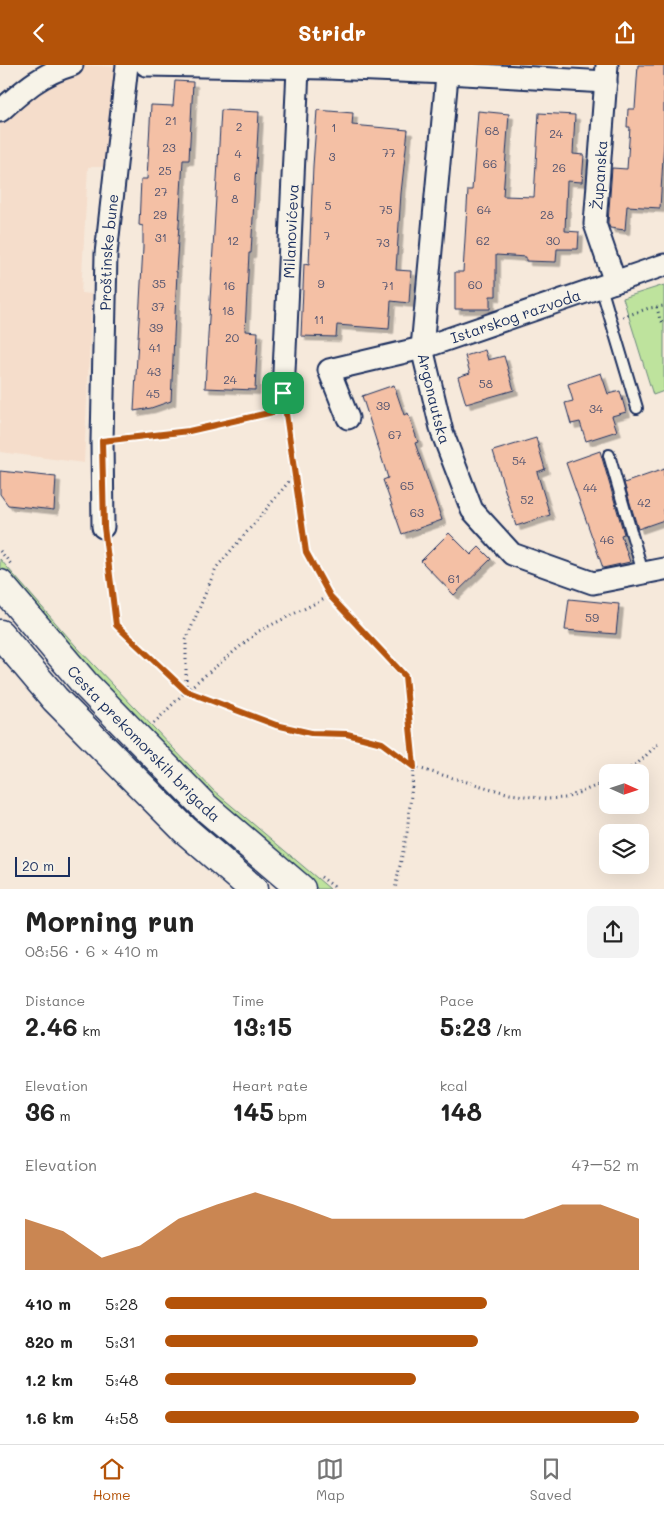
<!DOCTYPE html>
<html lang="en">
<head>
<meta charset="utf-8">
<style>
  :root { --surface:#fff; --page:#f2f2f2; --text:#222; --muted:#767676; --line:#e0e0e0; --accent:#b45309 }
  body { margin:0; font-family:Mali,sans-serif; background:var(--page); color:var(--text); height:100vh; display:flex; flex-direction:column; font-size:19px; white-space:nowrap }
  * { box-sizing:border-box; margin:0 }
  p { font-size:16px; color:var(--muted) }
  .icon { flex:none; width:28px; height:28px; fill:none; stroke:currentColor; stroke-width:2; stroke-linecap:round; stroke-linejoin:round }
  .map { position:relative; height:824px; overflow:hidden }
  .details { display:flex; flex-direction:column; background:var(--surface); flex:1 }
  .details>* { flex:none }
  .needle { width:32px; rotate:93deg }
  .fabs { position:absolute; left:599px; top:699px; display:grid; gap:10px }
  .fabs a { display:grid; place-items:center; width:50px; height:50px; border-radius:10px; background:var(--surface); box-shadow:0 5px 20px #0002; font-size:25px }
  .scale { position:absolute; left:15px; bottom:12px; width:55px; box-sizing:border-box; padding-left:5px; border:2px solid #1b2f5e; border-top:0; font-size:14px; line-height:18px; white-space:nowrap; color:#1b2f5e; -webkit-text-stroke:4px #f7f3e8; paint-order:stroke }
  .pin { position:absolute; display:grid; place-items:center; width:42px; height:42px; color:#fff; margin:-21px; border-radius:10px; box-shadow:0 2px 8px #0006 }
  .round { display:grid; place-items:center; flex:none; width:52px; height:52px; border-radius:10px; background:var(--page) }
  .head { display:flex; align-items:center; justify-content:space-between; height:85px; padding:0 25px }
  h1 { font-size:28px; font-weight:700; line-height:38px }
  .stats { display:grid; grid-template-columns:repeat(3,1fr); gap:8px; height:85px; padding:5px 25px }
  .stats div { display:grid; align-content:center }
  .stats b { font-size:25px; font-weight:700 }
  .stats small { font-size:14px; font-weight:400 }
  .stats p { font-size:14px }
  .chart { height:140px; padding:10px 25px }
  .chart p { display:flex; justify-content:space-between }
  .chart svg { width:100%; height:90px; margin-top:5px; fill:var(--accent); opacity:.7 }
  ul { padding:0 25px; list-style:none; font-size:16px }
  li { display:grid; grid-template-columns:80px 60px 1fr; align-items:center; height:38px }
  li i { height:12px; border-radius:6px; background:var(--accent) }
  header { display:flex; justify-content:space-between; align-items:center; height:65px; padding:0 25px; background:var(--accent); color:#fff; font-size:22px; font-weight:700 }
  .tab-bar { display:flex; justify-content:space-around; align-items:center; height:70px; border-top:1px solid var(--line); background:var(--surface); font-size:14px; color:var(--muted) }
  .tab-bar a { display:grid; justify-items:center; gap:2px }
  .tab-bar .on { color:var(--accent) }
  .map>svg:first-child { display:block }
</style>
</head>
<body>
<header><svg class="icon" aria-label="back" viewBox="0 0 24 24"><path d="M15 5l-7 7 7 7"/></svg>Stridr<svg class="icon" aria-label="share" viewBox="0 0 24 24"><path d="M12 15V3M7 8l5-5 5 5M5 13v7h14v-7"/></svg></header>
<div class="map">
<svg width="664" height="824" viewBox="0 0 664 824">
  <defs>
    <filter id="shadow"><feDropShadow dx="4.5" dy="4.5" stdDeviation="0" flood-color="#0004"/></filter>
  </defs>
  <rect width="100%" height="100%" fill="#f6e9db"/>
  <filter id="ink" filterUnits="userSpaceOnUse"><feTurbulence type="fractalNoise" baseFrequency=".02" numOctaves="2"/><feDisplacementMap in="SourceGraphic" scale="10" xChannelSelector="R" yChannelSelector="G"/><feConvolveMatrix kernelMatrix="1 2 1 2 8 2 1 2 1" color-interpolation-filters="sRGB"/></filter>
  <g filter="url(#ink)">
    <polygon fill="#f5ddcb" points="78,0 117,2 107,102 88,102 81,228 92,229 84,398 0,387 0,48"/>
    <g fill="#bee39d" stroke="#6c897e">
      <polygon points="664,220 664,326 653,330 623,233"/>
      <polygon points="0,494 75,580 213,725 330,824 318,824 209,731 71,585 0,504"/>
    </g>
    <g fill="#f4c0a5" stroke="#1b2f5e" filter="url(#shadow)">
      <polygon points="638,0 664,0 664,76 660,143 627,141 625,165 610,163 608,158 612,103 627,104 630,62 627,62 628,44 635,44"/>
      <polygon points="175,16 193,17 189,95 183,95 176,207 177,207 171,336 151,343 134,346 143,182 143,161 139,160 141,114 147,114 151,40 173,41"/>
      <polygon points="221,45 259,47 251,188 249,188 245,266 258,267 255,325 205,323"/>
      <polygon points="317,45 353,48 352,60 408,65 401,128 396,205 411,206 409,238 391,236 389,264 337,260 336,272 301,271 304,199 309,200 313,101"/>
      <polygon points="478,46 509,49 503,131 534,132 539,48 575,50 573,89 584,90 582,117 567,116 565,166 579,167 578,184 557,184 556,197 526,196 526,192 496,190 496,231 490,231 490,244 455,244 455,207 463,207 468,125 472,125"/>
      <polygon points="485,285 488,295 504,291 514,325 466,339 458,312 470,308 465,291"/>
      <polygon points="601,308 608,329 620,326 626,347 612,351 617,366 586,376 580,357 571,359 565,338 573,336 568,319"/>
      <polygon points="394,320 404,350 408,348 418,377 415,378 442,455 402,469 383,415 388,413 362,331"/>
      <polygon points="536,373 545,404 537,407 550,450 516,461 493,386"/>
      <polygon points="600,386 624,469 621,470 630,497 603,503 566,398"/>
      <polygon points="664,404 664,455 638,464 624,418"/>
      <polygon points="0,406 56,412 54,445 8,440 0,429"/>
      <polygon points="449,468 471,490 479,482 491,494 454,530 421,496"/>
      <polygon points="569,534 619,539 616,569 565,565"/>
    </g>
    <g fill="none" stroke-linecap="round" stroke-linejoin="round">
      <defs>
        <g id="lane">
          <polyline points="601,222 637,343"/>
          <polyline points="609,390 643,508"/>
        </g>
        <g id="street">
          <polyline points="146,0 327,3 447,8 606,17"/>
          <path id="s1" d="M448 0 422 283 442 367 472 445 512 489 593 518 664 504"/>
          <polyline points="607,0 595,159 615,217"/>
          <path d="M0 46C24 25 41 9 72 0"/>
          <path id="s2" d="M283 328 298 4"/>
          <path id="s3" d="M348 353 329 305 422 283 664 200"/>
          <path id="s4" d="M103 462 102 376 106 189 127 0"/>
        </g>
        <g id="secondary">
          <path id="s5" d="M0 519 85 619 205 742 301 824"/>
          <polyline points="0,569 55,634 185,765 253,824"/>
        </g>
      </defs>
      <use href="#lane" stroke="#1b2f5e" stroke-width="14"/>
      <use href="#street" stroke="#1b2f5e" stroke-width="25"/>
      <use href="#secondary" stroke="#1b2f5e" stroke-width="31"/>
      <g stroke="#1b2f5e" stroke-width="3" stroke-dasharray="1 4" stroke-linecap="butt">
        <polyline points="657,242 660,255 664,258"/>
        <polyline points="623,252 649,243 664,241"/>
        <polyline points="285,347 295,409 306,487 330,531"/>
        <polyline points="120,374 189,366 273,347 275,344"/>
        <polyline points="106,480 116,560 186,626 276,660 311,668 347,669 382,679 414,702 510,729 547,734 566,733 608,716"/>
        <polyline points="0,486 11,499"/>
        <polyline points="186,625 186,575 216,503 264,447 295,409"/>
        <polyline points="154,658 186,626 259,566 330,531 405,611 414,702 407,767 395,824"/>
        <polyline points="622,708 638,698 658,679"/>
        <polyline points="321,812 337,824"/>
      </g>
      <use href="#lane" stroke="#f7f3e8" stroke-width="10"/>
      <use href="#street" stroke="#f7f3e8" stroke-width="21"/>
      <use href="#secondary" stroke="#f7f3e8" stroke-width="28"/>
    </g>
  </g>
  <g fill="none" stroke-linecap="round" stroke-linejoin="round" filter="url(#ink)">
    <defs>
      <polygon id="route" points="283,328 306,487 330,531 405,611 414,702 382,678 347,669 311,668 276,660 186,626 116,560 104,462 102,376 189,366 273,347"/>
    </defs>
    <use href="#route" stroke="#fff" stroke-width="10"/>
    <use href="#route" stroke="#b45309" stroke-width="6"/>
  </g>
  <g text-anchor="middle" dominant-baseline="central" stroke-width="4" stroke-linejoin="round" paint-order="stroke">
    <g font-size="12" fill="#515370">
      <text x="171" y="55">21</text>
      <text x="239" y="61">2</text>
      <text x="334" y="62">1</text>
      <text x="492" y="65">68</text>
      <text x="556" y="68">24</text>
      <text x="169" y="82">23</text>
      <text x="389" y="87">77</text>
      <text x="238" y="88">4</text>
      <text x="332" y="91">3</text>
      <text x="490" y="98">66</text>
      <text x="559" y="102">26</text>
      <text x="165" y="105">25</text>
      <text x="237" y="111">6</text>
      <text x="161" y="126">27</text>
      <text x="235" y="133">8</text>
      <text x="328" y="140">5</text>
      <text x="386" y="144">75</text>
      <text x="484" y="144">64</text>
      <text x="160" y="149">29</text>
      <text x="547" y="149">28</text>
      <text x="327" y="170">7</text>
      <text x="161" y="172">31</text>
      <text x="233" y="175">12</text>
      <text x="483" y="175">62</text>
      <text x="553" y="175">30</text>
      <text x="383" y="177">73</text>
      <text x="159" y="218">35</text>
      <text x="321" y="218">9</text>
      <text x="475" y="219">60</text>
      <text x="229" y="220">16</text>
      <text x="388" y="220">71</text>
      <text x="158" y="241">37</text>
      <text x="228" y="245">18</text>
      <text x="319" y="254">11</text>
      <text x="156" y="262">39</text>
      <text x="232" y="272">20</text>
      <text x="155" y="282">41</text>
      <text x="154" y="306">43</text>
      <text x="230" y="314">24</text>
      <text x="486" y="318">58</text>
      <text x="153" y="328">45</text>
      <text x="383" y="340">39</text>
      <text x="596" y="343">34</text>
      <text x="395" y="369">67</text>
      <text x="519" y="395">54</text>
      <text x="407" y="420">65</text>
      <text x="590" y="422">44</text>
      <text x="527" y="434">52</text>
      <text x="644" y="437">42</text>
      <text x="417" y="447">63</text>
      <text x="607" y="474">46</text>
      <text x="454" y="513">61</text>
      <text x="592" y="552">59</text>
    </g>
    <g font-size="15" fill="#1b2f5e" stroke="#f7f3e8">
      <text transform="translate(599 110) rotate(-86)">Županska</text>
      <text stroke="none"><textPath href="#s2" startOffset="162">Milanovićeva</textPath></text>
      <text stroke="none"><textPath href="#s4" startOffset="275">Proštinske bune</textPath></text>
      <text stroke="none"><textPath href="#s3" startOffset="246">Istarskog razvoda</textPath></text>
      <text stroke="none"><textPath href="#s1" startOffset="336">Argonautska</textPath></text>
      <text stroke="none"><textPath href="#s5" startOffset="215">Cesta prekomorskih brigada</textPath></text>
    </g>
  </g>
</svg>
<div class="fabs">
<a><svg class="needle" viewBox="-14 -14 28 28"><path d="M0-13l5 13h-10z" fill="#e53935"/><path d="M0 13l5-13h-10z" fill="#767676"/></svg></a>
<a><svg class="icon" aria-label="layers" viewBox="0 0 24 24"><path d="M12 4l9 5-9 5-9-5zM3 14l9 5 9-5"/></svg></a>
</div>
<div class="scale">20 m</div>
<div class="pin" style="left:283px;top:328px;background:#1e9e55"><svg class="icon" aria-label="arrive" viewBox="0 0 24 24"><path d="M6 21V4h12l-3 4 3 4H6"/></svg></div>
</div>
<section class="details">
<div class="head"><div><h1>Morning run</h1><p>08:56 · 6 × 410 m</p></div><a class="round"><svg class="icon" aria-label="share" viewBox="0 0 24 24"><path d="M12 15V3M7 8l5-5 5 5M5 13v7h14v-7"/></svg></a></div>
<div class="stats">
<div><p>Distance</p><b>2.46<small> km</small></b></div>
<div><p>Time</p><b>13:15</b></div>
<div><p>Pace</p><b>5:23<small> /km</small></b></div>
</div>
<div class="stats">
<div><p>Elevation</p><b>36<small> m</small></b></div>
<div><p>Heart rate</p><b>145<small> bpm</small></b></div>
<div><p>kcal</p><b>148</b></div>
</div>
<div class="chart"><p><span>Elevation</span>47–52 m</p>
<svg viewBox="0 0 160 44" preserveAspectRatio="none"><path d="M0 44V19L10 25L20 38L30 32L40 19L50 12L60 6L70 12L80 19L90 19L100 19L110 19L120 19L130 19L140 12L150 12L160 19V44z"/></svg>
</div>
<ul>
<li><b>410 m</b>5:28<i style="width:68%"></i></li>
<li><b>820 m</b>5:31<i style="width:66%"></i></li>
<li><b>1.2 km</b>5:48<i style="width:53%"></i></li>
<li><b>1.6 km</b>4:58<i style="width:100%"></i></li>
</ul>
</section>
<nav class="tab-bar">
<a class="on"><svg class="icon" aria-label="home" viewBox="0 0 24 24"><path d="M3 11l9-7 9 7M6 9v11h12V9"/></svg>Home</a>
<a><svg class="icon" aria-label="map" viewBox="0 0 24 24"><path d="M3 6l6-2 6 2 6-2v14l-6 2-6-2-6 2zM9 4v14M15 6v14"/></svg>Map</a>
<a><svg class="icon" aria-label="saved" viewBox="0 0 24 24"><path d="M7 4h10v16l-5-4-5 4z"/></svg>Saved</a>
</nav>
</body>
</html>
